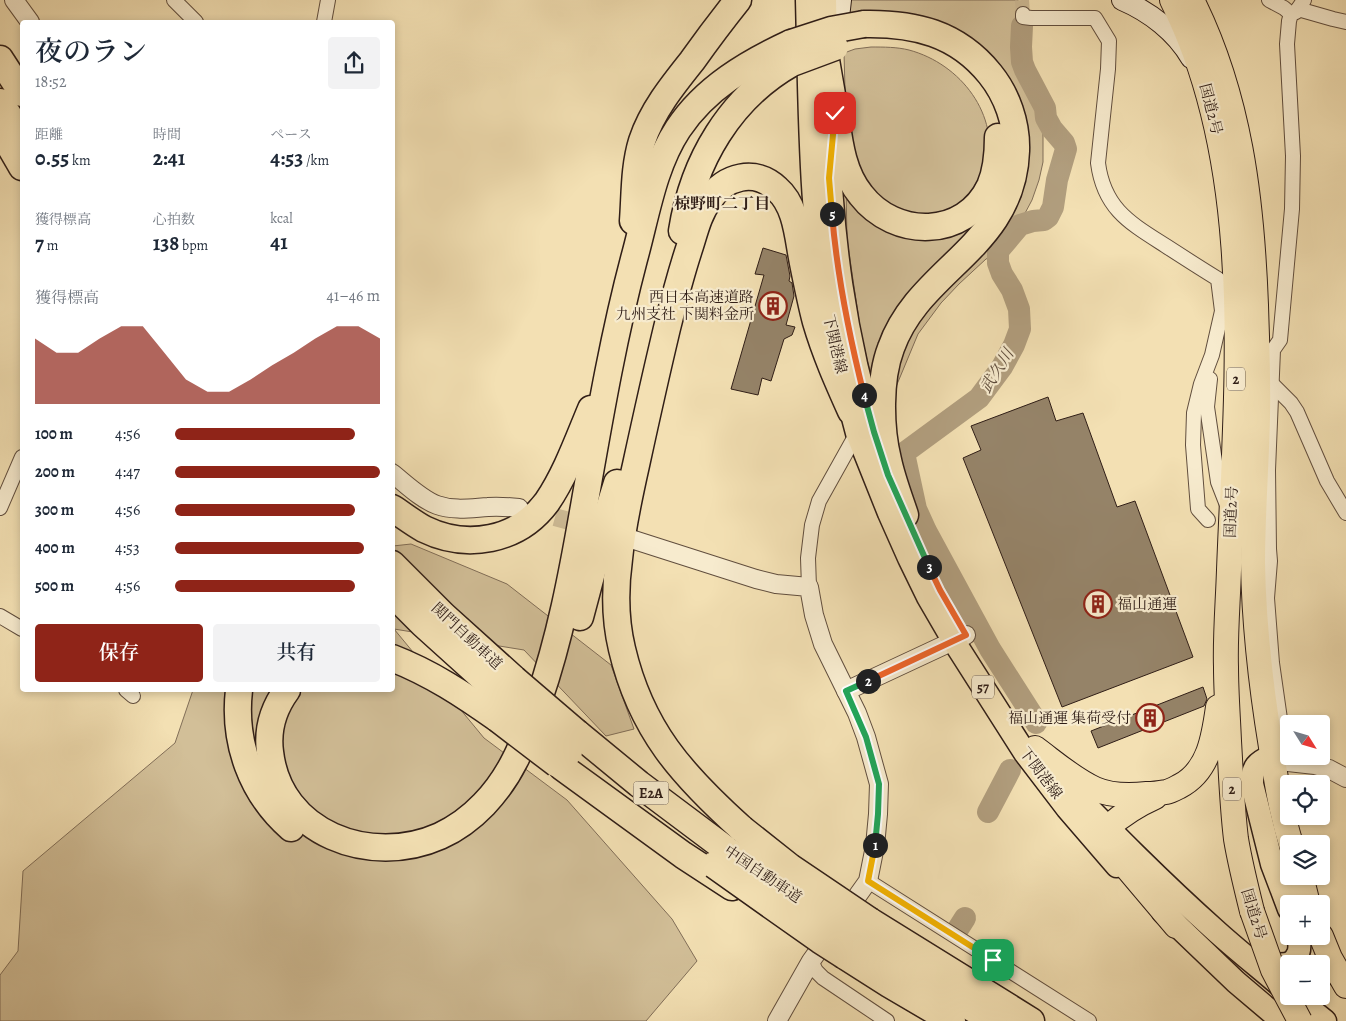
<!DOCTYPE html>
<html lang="ja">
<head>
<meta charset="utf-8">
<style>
  :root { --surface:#fff; --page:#f2f2f3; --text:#1f2937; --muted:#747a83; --accent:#8f2418 }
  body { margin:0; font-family:Alegreya,"Noto Serif JP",serif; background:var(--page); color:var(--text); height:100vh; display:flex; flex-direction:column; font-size:19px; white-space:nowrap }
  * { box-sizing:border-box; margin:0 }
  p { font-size:16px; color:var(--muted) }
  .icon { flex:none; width:28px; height:28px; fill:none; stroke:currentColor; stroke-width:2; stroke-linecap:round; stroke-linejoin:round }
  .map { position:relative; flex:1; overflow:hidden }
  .details { position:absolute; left:20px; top:20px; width:375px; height:672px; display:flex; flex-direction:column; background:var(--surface); border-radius:5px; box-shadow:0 2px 8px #0003 }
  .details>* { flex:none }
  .needle { width:32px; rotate:127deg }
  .fabs { position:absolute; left:1280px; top:715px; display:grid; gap:10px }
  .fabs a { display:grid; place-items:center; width:50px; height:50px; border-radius:5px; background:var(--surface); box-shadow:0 2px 8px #0003; font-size:25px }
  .pin { position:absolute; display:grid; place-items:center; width:42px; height:42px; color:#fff; margin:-21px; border-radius:10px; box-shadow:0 2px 8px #0006 }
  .km { position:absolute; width:25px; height:25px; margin:-12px; border-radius:50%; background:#222; color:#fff; font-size:14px; line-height:25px; text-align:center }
  .round { display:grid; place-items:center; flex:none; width:52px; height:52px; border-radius:5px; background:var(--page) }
  .head { display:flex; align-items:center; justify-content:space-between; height:85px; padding:0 15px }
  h1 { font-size:28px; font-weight:600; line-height:38px }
  .metrics { display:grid; grid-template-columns:repeat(3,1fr); gap:8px; height:85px; padding:5px 15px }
  .metrics div { display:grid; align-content:center }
  .metrics b { font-size:21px; font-weight:600 }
  .metrics small { font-size:14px; font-weight:400 }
  .metrics p { font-size:14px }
  .chart { height:140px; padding:10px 15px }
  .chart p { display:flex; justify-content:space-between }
  .chart svg { width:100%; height:90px; margin-top:5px; fill:var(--accent); opacity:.7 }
  .action { display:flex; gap:10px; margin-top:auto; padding:10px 15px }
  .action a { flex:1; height:58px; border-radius:5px; background:var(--accent); color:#fff; font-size:20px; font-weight:600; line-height:58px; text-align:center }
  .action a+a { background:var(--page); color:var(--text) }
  ul { padding:0 15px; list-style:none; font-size:16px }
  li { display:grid; grid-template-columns:80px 60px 1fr; align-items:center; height:38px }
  li i { height:12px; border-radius:6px; background:var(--accent) }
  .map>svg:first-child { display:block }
</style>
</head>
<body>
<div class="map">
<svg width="1346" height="1021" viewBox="0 0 1346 1021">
  <rect width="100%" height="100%" fill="#f3e0b3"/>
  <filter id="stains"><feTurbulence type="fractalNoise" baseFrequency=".004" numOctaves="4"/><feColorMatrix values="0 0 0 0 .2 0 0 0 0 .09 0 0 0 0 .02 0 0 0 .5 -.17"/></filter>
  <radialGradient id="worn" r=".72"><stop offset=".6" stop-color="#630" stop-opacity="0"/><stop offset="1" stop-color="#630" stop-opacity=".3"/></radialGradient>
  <g fill="#d2bf98" stroke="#816e58">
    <polygon points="847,0 1018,0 1018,22 1020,27 1020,61 1022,71 1039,102 1043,127 1043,162 1039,180 1032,200 1023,217 1024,226 999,254 986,259 959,284 941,303 918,334 893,394 903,340 1022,190 980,50 844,19"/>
    <path d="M871 47C884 47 897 47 909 50 961 64 1000 115 987 168 985 176 964 201 959 209L915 218 873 194 853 155 847 120 845 89 844 53 855 49Z"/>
    <polygon points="1008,175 953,257 875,393 861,334 847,239 846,188 916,237"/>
    <polygon points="411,544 507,584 611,665 634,729 606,736 524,650 394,629 484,738 567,800 672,919 697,961 646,1021 0,1021 0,975 18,951 23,871 175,743 193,690 392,690 393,546"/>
  </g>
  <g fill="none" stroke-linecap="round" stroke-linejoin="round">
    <g stroke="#b19e7e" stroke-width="22">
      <polyline points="1022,26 1021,47 1022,62 1025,70 1045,108 1046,118 1052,129 1064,143 1066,149 1057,180 1053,207 1048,217 1044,220 1033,221 1020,225 998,251 998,263 1002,274 1012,290 1019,309 1020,329 1014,345 1002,367 979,398 904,453 916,509 926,531 990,649 1034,718 1036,723"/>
      <polyline points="988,812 1010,770"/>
      <polyline points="958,929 965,918"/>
    </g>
  </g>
  <g fill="#958368" stroke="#301e17">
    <polygon points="763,248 786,255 790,276 789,281 792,283 794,296 786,325 795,327 792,335 784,339 771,381 762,378 758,395 731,389 764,275 755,274"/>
    <polygon points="1048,397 1056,421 1083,413 1117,507 1135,501 1193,657 1062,707 963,458 981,450 971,426"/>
    <polygon points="1203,687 1207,699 1204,706 1098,748 1091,731"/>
  </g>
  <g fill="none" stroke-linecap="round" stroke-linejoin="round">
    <polyline stroke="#ccb994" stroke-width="14" stroke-dasharray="14 7" stroke-linecap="butt" points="1022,0 1023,14"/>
    <polyline stroke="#ccb994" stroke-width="18" stroke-dasharray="18 9" stroke-linecap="butt" points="529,510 591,527"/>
    <defs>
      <g id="minor">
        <polyline points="174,0 196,22"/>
        <polyline points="1269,0 1284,8 1291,14"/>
        <polyline points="1298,9 1333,19 1346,22"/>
        <path d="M1023 14V17L1031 18H1095L1109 41 1108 69 1098 163C1104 209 1130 223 1166 246 1183 257 1200 268 1218 279L1222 311 1212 355 1201 384 1194 413 1193 445 1198 509 1208 520"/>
        <polyline points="324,22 328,0"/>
        <polyline points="1210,379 1207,407 1218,482 1227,505"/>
        <polyline points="1272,384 1291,403 1297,412 1327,481 1346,513"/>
        <polyline points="0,508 22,457"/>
        <polyline points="809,587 808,558 812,525 819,501 857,433"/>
        <polyline points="0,616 22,629"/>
        <polyline points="126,690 133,696"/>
        <polyline points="1288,762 1282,733 1272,663 1267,598 1270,561 1269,549 1268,470 1273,350 1280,340 1292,209 1293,156 1287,44 1289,21 1291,14 1296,12 1304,0"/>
        <polyline points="868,881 1089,1021"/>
        <polyline points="811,961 816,971 823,978 887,1021"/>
      </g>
      <g id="tertiary">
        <polyline points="14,0 30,22"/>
        <path d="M392 473C406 484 421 499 437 505 454 511 471 508 488 507 498 506 509 507 519 508"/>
        <polyline points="631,539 756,579 776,584 809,587 814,615 823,644 857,713 866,737 879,784 878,814 875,846 868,881 811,961 777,1021"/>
        <polyline points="846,691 966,635"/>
        <polyline points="1272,756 1288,762 1315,765 1329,769 1346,778"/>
      </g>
      <g id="secondary">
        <path d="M1122 0C1150 12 1176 32 1191 58"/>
        <polyline points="836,43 841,0"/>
      </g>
      <g id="primary">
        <path d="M807 0C810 115 809 227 833 340"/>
        <polyline points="825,0 826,49"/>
        <path d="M828 124C831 233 844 337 877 442"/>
        <polyline points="847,395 857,433 889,513 909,558 928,597 953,640 1025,753 1067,808 1117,866"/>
        <path d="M1272 756C1257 762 1252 767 1252 784L1272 864 1289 909"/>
        <path d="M1059 778C1110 830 1161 882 1215 930 1237 950 1260 968 1282 987"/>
        <polyline points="1163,912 1236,982 1282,1021"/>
        <polyline points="1254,961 1272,965 1289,964"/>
        <path d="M1289 964C1300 957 1301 948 1298 936"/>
        <polyline points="1321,968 1321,977"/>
        <polyline points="1294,996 1325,1021"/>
      </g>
      <g id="trunk">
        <path d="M1172 0C1258 171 1236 385 1229 570 1228 602 1225 635 1226 667 1226 692 1228 717 1229 741 1231 774 1232 806 1236 839 1240 863 1246 887 1252 911"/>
        <path d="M1192 0C1240 96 1252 199 1256 305 1257 342 1259 379 1258 417 1257 465 1253 514 1253 563 1254 624 1261 686 1271 747 1276 780 1281 812 1291 844"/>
        <path d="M1035 748C1054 762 1073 779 1095 789 1111 796 1129 796 1147 794 1153 794 1160 793 1166 792 1171 791 1176 788 1180 786 1209 771 1214 736 1218 707"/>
        <path d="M1155 797C1137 805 1123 814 1108 827V840L1116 855 1176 926"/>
        <polyline points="1301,876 1308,904"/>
        <polyline points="1321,936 1330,958 1346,986"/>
      </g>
      <g id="motorway">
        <path d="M864 24C914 23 957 33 990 74 1007 95 1017 123 1016 151 1013 248 919 268 891 348 879 379 880 428 888 460 892 479 899 497 905 515"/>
        <polyline points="0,59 22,93"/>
        <path d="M826 60C829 77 832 95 835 112 839 140 842 172 861 195 895 239 965 239 990 186 997 170 998 154 998 137"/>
        <polyline points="0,102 22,136"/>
        <polyline points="0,129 22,167"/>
        <path d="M633 221C635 194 634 167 642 141 652 111 672 86 692 61 707 40 722 20 738 0"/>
        <path d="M682 231C693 161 730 98 792 63"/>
        <path d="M392 508C403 515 413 523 424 529 467 550 518 541 547 502 566 474 578 440 591 409"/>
        <polyline points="392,564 443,615 514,679"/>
        <polyline points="392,593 423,624 505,698"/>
        <polyline points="580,617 608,512 617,483"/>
        <path d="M392 658C431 673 464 695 498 719"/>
        <path d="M239 690C233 742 251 793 291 828"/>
        <path d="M287 690C273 709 267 729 270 752 279 834 371 867 440 836 473 821 499 792 515 760 525 741 532 719 539 699 560 638 572 575 583 512 598 427 612 342 634 259 646 216 653 167 678 129 705 88 748 63 791 43"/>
        <polyline points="577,733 639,784 727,850"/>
        <polyline points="562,767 683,855 732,887"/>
        <path d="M742 829C682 775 641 730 622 649 615 620 615 588 619 559 622 527 629 496 636 465 646 419 656 374 667 328 674 300 681 273 690 246 695 230 699 213 709 200 725 176 755 168 777 189 797 206 798 239 803 263 807 283 811 303 816 322 825 353 838 382 851 411"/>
        <polyline points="870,921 1031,1021"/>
        <polyline points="857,938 933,985 994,1021"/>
        <polyline points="845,956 889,984 952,1021"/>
      </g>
    </defs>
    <use href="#minor" stroke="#614e3e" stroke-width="16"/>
    <use href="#tertiary" stroke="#614e3e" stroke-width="20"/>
    <use href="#secondary" stroke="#301e17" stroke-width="22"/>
    <use href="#primary" stroke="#301e17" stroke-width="25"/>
    <use href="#trunk" stroke="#301e17" stroke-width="26"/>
    <use href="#motorway" stroke="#301e17" stroke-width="29"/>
    <use href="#minor" stroke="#f7ebce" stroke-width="14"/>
    <use href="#tertiary" stroke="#f7ebce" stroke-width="18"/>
    <use href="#secondary" stroke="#f7ebce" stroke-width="20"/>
    <use href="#primary" stroke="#f3e0b3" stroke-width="22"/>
    <use href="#trunk" stroke="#f3e0b3" stroke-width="24"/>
    <use href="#motorway" stroke="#f3e0b3" stroke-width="26"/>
    <defs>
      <polyline id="trunk-bridge" points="1252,911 1273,970 1300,1021"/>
      <g id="motorway-bridge">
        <polyline points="791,43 831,30 864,24"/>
        <polyline points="792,63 835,47"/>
        <polyline points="514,679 577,733"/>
        <polyline points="505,698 569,752"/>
        <polyline points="498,719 557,764"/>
        <polyline points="742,829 790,867 870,921"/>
        <polyline points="727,850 857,938"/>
        <polyline points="714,865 820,940 845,956"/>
      </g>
    </defs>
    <use href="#trunk-bridge" stroke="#301e17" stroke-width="26" stroke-linecap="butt"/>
    <use href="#motorway-bridge" stroke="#301e17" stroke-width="29" stroke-linecap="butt"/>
    <use href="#trunk-bridge" stroke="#f3e0b3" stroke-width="24"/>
    <use href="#motorway-bridge" stroke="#f3e0b3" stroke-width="26"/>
  </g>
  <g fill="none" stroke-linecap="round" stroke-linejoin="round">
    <defs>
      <polyline id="split-1" points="875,845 868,881 993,960"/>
      <polyline id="split-2" points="868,681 846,691 866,737 879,784 878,814 875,845"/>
      <polyline id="split-3" points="868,681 966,635 940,590 929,567"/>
      <polyline id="split-4" points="864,395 874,432 888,475 929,567"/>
      <path id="split-5" d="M832 214C837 275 849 335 864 395"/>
      <polyline id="split-6" points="832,214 829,178 835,113"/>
    </defs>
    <use href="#split-1" stroke="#fff" stroke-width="10"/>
    <use href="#split-2" stroke="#fff" stroke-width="10"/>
    <use href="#split-3" stroke="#fff" stroke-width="10"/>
    <use href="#split-4" stroke="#fff" stroke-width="10"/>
    <use href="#split-5" stroke="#fff" stroke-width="10"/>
    <use href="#split-6" stroke="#fff" stroke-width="10"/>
    <use href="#split-1" stroke="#f5b400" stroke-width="6"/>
    <use href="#split-2" stroke="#22a559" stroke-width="6"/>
    <use href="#split-3" stroke="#f0652b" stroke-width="6"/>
    <use href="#split-4" stroke="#22a559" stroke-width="6"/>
    <use href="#split-5" stroke="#f0652b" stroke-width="6"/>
    <use href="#split-6" stroke="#f5b400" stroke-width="6"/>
  </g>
  <defs>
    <symbol id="building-ring" viewBox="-11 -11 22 22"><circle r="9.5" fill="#f7ebce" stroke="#8f2418" stroke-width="1.5"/><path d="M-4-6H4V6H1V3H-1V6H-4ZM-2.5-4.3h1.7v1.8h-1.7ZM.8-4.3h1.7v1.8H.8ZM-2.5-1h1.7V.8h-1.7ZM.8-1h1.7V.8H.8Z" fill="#8f2418"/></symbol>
  </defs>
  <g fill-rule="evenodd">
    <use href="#building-ring" x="757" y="290" width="32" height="32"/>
    <use href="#building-ring" x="1082" y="588" width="32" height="32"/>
    <use href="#building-ring" x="1134" y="702" width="32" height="32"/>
  </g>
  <g text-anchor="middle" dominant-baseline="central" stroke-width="4.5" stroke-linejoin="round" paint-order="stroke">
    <g fill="#f7ebce" stroke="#6c5c4e" stroke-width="1">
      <rect x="1227" y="367.5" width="18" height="23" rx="4"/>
      <rect x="972" y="675.5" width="22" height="23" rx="4"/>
      <rect x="1223" y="777.5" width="18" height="23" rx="4"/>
      <rect x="633.5" y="781.5" width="35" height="23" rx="4"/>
    </g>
    <g font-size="14" font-weight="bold" fill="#301e17">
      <text x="1236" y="379">2</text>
      <text x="983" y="687">57</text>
      <text x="1232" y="789">2</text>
      <text x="651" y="793">E2A</text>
    </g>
    <g font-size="15" fill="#301e17" stroke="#f7ebce">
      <text transform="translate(1211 109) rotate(76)">国道2号</text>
      <text transform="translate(835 344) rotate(77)">下関港線</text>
      <text transform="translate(1231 512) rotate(-88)">国道2号</text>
      <text transform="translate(467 636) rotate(43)">関門自動車道</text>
      <text transform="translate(1041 773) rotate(53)">下関港線</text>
      <text transform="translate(763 874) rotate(34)">中国自動車道</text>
      <text transform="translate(1254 914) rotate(73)">国道2号</text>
    </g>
    <g font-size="15" fill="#301e17" stroke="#f7ebce" text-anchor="end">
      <text x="754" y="297">西日本高速道路<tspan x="754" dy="17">九州支社 下関料金所</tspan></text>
      <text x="1117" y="604" text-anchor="start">福山通運</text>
      <text x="1131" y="718">福山通運 集荷受付</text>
    </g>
    <g font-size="16" font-weight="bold" fill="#301e17" stroke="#f7ebce">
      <text x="722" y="204">椋野町二丁目</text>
    </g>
    <g font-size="16" font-style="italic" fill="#5d4b3b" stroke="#f7ebce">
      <text transform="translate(997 371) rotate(-58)">武久川</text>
    </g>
  </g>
  <rect width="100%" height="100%" filter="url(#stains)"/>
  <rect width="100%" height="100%" fill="url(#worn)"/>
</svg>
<div class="fabs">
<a><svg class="needle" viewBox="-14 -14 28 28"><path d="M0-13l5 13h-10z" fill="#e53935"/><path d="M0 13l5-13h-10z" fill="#747a83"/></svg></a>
<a><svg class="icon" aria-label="locate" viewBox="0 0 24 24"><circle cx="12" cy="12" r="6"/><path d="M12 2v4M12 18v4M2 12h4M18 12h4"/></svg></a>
<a><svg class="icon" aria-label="layers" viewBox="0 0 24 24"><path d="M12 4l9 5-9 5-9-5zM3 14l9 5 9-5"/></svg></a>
<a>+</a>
<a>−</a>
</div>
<div class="pin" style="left:993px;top:960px;background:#1e9e55"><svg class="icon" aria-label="arrive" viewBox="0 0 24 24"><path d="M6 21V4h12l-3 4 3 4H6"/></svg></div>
<div class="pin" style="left:835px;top:113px;background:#d93025"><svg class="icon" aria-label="check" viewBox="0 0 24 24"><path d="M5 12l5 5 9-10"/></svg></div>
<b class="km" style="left:875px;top:845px">1</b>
<b class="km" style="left:868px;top:681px">2</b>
<b class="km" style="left:929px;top:567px">3</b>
<b class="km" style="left:864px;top:395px">4</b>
<b class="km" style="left:832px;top:214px">5</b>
<section class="details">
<div class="head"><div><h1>夜のラン</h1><p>18:52</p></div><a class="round"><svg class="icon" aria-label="share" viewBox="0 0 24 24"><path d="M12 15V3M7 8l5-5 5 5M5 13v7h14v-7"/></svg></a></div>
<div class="metrics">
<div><p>距離</p><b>0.55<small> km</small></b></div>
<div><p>時間</p><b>2:41</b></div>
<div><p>ペース</p><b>4:53<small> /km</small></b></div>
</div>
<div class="metrics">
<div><p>獲得標高</p><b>7<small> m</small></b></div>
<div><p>心拍数</p><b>138<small> bpm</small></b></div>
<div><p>kcal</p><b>41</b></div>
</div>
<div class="chart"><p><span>獲得標高</span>41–46 m</p>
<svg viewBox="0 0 160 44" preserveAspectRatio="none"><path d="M0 44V12L10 19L20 19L30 12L40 6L50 6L60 19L70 32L80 38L90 38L100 32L110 25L120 19L130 12L140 6L150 6L160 12V44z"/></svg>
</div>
<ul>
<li><b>100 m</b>4:56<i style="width:88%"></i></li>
<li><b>200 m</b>4:47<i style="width:100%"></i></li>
<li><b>300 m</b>4:56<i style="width:88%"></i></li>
<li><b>400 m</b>4:53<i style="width:92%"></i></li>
<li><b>500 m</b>4:56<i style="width:88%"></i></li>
</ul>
<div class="action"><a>保存</a><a>共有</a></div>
</section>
</div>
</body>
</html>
